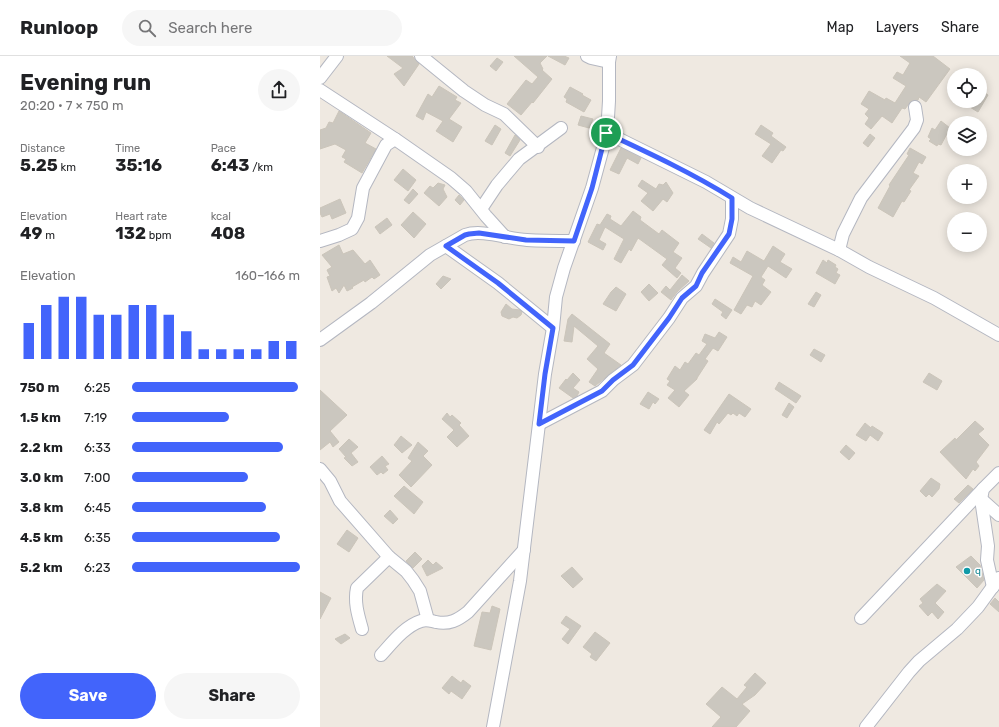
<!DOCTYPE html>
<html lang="en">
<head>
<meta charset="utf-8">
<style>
  :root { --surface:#fff; --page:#f6f6f6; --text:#202124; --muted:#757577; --line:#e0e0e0; --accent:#4264fb }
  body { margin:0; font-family:Rubik,sans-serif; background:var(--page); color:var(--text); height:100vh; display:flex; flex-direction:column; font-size:15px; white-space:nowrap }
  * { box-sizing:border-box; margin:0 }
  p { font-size:13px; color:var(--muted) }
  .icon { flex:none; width:22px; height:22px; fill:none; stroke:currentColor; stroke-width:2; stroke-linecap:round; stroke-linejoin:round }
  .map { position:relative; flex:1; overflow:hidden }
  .sheet { display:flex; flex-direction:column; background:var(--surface); width:320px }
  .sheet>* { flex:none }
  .buttons { position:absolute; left:627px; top:12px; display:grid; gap:8px }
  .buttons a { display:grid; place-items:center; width:40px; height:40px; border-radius:50%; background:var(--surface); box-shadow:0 2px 10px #0003; font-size:20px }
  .pin { position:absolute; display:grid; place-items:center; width:34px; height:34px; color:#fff; margin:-17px; border:2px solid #fff; border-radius:50%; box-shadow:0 1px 4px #0007 }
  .round { display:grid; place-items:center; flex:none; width:42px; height:42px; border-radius:21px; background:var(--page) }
  .summary { display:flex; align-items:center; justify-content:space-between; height:68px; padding:0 20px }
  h1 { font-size:22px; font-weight:700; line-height:30px }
  .figures { display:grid; grid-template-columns:repeat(3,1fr); gap:6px; height:68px; padding:4px 20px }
  .figures div { display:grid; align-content:center }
  .figures b { font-size:17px; font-weight:700 }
  .figures small { font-size:11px; font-weight:400 }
  .figures p { font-size:11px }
  .chart { height:112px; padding:8px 20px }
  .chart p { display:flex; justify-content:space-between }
  .chart svg { width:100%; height:72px; margin-top:4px; stroke:var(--accent); stroke-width:6 }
  .button { display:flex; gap:8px; margin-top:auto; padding:8px 20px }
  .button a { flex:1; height:46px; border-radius:24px; background:var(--accent); color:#fff; font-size:16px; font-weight:700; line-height:46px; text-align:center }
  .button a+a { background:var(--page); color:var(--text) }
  ul { padding:0 20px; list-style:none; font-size:13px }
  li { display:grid; grid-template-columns:64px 48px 1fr; align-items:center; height:30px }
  li i { height:10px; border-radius:5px; background:var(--accent) }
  header { display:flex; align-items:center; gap:24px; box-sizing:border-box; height:56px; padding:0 20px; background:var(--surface); border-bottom:1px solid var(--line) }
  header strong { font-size:19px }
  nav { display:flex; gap:22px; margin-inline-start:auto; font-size:14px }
  .search { width:280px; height:36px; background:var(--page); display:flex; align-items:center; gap:10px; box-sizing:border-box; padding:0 14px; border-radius:22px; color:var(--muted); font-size:15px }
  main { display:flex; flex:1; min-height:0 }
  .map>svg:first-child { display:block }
</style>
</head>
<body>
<header>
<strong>Runloop</strong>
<div class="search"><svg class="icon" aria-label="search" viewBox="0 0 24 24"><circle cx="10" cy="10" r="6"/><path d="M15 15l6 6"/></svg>Search here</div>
<nav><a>Map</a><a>Layers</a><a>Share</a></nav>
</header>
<main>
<section class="sheet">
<div class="summary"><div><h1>Evening run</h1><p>20:20 · 7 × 750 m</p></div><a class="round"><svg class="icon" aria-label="share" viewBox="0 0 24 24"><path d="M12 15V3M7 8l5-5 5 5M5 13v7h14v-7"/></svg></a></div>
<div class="figures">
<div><p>Distance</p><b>5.25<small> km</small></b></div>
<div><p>Time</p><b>35:16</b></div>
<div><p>Pace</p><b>6:43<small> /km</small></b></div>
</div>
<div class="figures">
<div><p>Elevation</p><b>49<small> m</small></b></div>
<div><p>Heart rate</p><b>132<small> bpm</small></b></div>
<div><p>kcal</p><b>408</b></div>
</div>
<div class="chart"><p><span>Elevation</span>160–166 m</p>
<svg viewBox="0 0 160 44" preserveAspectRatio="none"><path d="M5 44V22M15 44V11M25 44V6M35 44V6M45 44V17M55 44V17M65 44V11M75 44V11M85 44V17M95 44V27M105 44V38M115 44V38M125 44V38M135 44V38M145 44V33M155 44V33"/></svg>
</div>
<ul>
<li><b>750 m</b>6:25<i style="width:99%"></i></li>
<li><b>1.5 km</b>7:19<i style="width:58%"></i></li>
<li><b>2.2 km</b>6:33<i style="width:90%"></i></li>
<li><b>3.0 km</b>7:00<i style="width:69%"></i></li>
<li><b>3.8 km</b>6:45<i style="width:80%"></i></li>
<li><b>4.5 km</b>6:35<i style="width:88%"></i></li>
<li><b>5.2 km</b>6:23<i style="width:100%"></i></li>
</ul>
<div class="button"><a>Save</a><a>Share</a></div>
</section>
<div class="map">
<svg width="679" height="671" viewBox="0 0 679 671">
  <rect width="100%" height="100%" fill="#efe9e1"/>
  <g fill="#cbc7bf" stroke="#cbc5ba">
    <polygon points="67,0 92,0 99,8 84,30 74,18 83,12"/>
    <polygon points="194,0 227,0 220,7 223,13 222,14 232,23 213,47 212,46 201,59 187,48 206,24 212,28 218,21"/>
    <polygon points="228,0 244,0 249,2 245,9"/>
    <polygon points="580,0 613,0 630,13 606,46 599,41 598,44 591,45 585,53 582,52 572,67 562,60 551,73 545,68 549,62 545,58 549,53 541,48 549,35 565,44 566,42 575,47 586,30 573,22 577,16 583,19 590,7"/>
    <polygon points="177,2 183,6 176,15 170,10"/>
    <polygon points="119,30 137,41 135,44 141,47 129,63 142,71 133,86 116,75 123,65 106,56 103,64 96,60 108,38 112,41"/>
    <polygon points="250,31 263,38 262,39 271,44 264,56 246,46 247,43 244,41"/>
    <polygon points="660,34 668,39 658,56 640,45 660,45"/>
    <polygon points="19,55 51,77 45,87 56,93 42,117 24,106 26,103 22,101 26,94 15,88 0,93 0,74 6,72 9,66 13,67"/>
    <polygon points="261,60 273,63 269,72 258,69"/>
    <polygon points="621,65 630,72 621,89 618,88 617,90 609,85 611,83 608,81 612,72 615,74"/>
    <polygon points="175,69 181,73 172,89 165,85"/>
    <polygon points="441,69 453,77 451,80 466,91 463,95 461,94 452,107 442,100 451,88 435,78"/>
    <polygon points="550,78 555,82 548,91 543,87"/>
    <polygon points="195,79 200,84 190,100 185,97"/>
    <polygon points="301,92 321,102 318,108 307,102 299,118 290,114"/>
    <polygon points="590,92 606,101 602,108 599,106 593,117 599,120 589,134 591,135 584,146 582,145 573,161 558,152 570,130 569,129 589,99 587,98"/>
    <polygon points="83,113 96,124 88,135 74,124"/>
    <polygon points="322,124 336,133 339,128 343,129 346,126 353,137 347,146 343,143 333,155 321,145 328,137 318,130"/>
    <polygon points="118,127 125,129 123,133 127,141 119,150 104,137 110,130 113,132"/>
    <polygon points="93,133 98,138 89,148 84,144"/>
    <polygon points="139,139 144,144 140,149 135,144"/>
    <polygon points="20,143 26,157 12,163 10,158 2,161 0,157 0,152"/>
    <polygon points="313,155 321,161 320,164 339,178 342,174 359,187 353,196 362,202 355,212 361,217 357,222 342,209 347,203 318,182 311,195 309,193 301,207 294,203 304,183 285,171 279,184 286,188 283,194 268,186 277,168 280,169 287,158 291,160 290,163 301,170"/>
    <polygon points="93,156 106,168 94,182 81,169"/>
    <polygon points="67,162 72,169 60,178 55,171"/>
    <polygon points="382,178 394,187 391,192 378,183"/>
    <polygon points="19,189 23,198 33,194 45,208 50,204 60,219 54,223 52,221 45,226 44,224 32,231 33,232 27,235 24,229 19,237 16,232 12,235 7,221 10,220 7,214 12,211 2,199"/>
    <polygon points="453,190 465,198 460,206 472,213 466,222 448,210 441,221 445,224 442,229 451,236 441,249 435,245 432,251 427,249 421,258 414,254 433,220 410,207 413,201 421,206 427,195 444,205"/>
    <polygon points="503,204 507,207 508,204 516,209 515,211 518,213 516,217 520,219 515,228 496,217"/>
    <polygon points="362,219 369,225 357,236 351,244 341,236 346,230 350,234"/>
    <polygon points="123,220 131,223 121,233 116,228"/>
    <polygon points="329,228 338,237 329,245 321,236"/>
    <polygon points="296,231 306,238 296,255 283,248 291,236"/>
    <polygon points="496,236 501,239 494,251 488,248"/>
    <polygon points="395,243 412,254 406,263 401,259 403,256 392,248"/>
    <polygon points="186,248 192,253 200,254 202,256 201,259 197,262 193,261 189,263 182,260 181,256"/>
    <polygon points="252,258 290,288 284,297 301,309 275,330 269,326 278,313 267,303 278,290 254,270 252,286 244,285 248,263"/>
    <polygon points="399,276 407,281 398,295 393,292 385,303 388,305 377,322 377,323 364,335 369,339 359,351 348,342 355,334 347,329 350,325 347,323 355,310 360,314 365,306 368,308 376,297 379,299 387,288 382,285 385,278 395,282"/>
    <polygon points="494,293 505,299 501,306 490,299"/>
    <polygon points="253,317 260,324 253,332 259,336 257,340 253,342 239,332 246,323 247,324"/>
    <polygon points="609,317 622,325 617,334 603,326"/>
    <polygon points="459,326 481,340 476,347 455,333"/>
    <polygon points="0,334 27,359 10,375 19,386 13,391 10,386 0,394"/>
    <polygon points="328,336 339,343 335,348 333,346 329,353 320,348"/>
    <polygon points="409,338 431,353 425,361 419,357 417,360 413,357 411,359 408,357 399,368 397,366 390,378 384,374"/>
    <polygon points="469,347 474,351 467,362 462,359"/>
    <polygon points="127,357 130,361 132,359 141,367 139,369 149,380 137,391 127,381 134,374 122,363"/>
    <polygon points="655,365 664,373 658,378 669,389 656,406 659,410 655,415 653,413 646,423 620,396 635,382 636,384"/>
    <polygon points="545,367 551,372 552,370 563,377 558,385 550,379 546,385 536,379"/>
    <polygon points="81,380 92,389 82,397 74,389"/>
    <polygon points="29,383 38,391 31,397 38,406 32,410 24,402 26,401 19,393"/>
    <polygon points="98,386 108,395 103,400 112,409 91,431 79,419 92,405 88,402"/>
    <polygon points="526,389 535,397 529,404 520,396"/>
    <polygon points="62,400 69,408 65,410 68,414 63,418 61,416 57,419 50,411"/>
    <polygon points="611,422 620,428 619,433 612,441 609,438 606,441 600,435"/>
    <polygon points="648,429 653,433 639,447 634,443"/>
    <polygon points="84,430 103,446 94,458 74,440"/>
    <polygon points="70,454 78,463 73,468 64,460"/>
    <polygon points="27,474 38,482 29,496 17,488"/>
    <polygon points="95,496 102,503 93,512 86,505"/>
    <polygon points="651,500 660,509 664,524 657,532 636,511"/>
    <polygon points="108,504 113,509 116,506 123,512 107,520 102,510"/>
    <polygon points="252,511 263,523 253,532 241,520"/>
    <polygon points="617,528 626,535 615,547 624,556 618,563 612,556 608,560 599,550 603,547 600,543"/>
    <polygon points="0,536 11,542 0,563"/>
    <polygon points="675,542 679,546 679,556 670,548"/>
    <polygon points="172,550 180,553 171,594 154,590 162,556 170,557"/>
    <polygon points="246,560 261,570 248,588 242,583 250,573 241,567"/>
    <polygon points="275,576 290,587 276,605 270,601 272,598 263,591"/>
    <polygon points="25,578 30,582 21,588 15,583"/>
    <polygon points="435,617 446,627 435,639 422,648 430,655 416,671 392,671 401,661 386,648 388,646 402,631 417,643 427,631 424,629"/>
    <polygon points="132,620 141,627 143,624 151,630 142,643 131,635 129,638 122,632"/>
  </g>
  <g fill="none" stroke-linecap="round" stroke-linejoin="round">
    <defs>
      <g id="minor">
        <polyline points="101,0 144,35 165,49 184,58 218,91"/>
        <polyline points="267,0 271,2 289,6"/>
        <polyline points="0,22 17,0"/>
        <polyline points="0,34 75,83 131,122 146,135 166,160 185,181"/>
        <polyline points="287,77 386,126 430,152 519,194 549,211 614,242 679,279"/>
        <polyline points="161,153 177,129 199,103 241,72"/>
        <polyline points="0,185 19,179 32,173 38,162 43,132 66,89 75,83"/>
        <polyline points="126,190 178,227 233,272"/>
        <polyline points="519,194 523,178 541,142 594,72 597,64 595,51"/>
        <path d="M0 284 51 247 110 199 145 179C162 173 188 183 207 184 222 185 238 185 254 185"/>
        <polyline points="219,368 282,335 293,324 313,309 349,262 362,242 376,230 383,217 409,178 412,163 412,142"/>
        <polyline points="0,413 10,425 20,445 69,501 86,515 93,524 100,535 108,564"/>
        <polyline points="661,443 679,459"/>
        <polyline points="673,531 667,504 668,490 661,443 663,433 679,417"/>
        <polyline points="541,562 663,433"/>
        <path d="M42 573C38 559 34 546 37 532L69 501"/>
        <path d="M61 599C72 587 85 570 101 565 107 563 111 565 116 566 129 569 138 564 148 556L204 494"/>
        <polyline points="173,671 200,525 225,318 233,272 236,241 244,212 272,132 287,77 289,45 289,6 290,0"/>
        <polyline points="546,671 589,616 599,605 637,573 658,551 679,522"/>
      </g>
    </defs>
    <use href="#minor" stroke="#b4b7c1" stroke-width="14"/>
    <use href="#minor" stroke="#fff" stroke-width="12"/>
  </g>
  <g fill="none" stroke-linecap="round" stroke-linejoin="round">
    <defs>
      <path id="route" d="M286 77C329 97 372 117 412 142V163L409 178 382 217 376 230 362 242 349 262 313 309 293 324 282 335 219 368 225 318 233 272 178 227 126 190 145 179 149 178 159 177 206 184 254 185 272 132Z"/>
    </defs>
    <use href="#route" stroke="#fff" stroke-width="8"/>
    <use href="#route" stroke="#4264fb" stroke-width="5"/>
  </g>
  <circle fill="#0f9aa8" stroke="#fff" stroke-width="1.5" cx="647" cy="515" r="4"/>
  <g text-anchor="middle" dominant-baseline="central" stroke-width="3" stroke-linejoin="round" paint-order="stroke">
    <g font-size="10" fill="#0d838f" stroke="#fff" text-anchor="start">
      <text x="655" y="515">q</text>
    </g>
  </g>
</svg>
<div class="buttons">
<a><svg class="icon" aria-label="locate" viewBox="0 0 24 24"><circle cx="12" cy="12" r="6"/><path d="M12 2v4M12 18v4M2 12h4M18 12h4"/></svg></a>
<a><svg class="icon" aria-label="layers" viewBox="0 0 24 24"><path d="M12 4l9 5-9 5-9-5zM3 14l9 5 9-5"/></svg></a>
<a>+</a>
<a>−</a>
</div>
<div class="pin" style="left:286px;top:77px;background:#1e9e55"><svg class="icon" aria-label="arrive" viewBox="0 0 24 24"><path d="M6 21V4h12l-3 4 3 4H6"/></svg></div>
</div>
</main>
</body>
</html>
